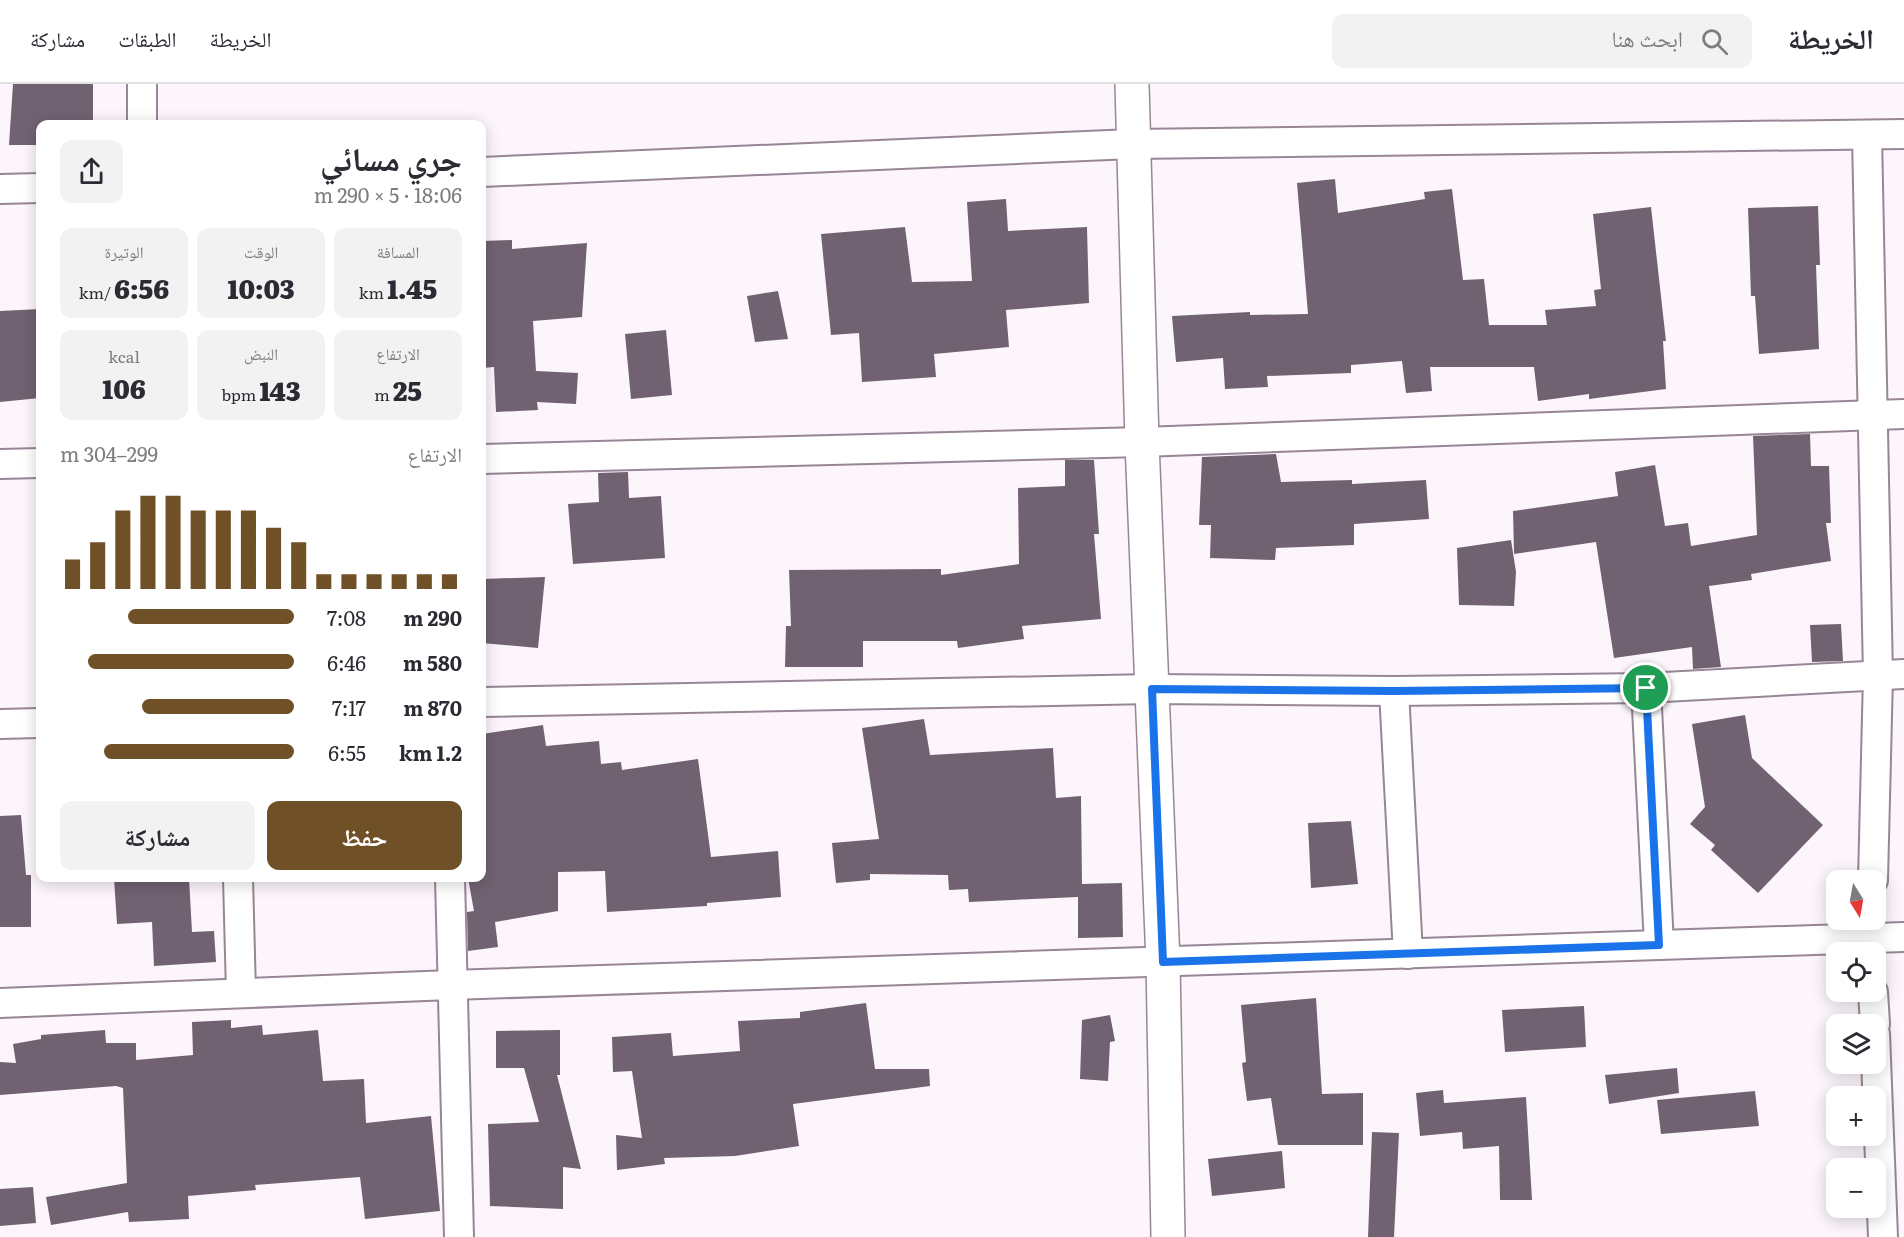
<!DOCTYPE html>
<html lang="ar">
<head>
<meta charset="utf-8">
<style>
  :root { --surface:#fff; --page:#f2f2f3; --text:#2b2b33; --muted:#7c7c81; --line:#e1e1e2; --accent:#705026 }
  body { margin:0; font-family:Literata,"Noto Naskh Arabic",serif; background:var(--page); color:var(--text); direction:rtl; height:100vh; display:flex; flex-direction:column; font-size:22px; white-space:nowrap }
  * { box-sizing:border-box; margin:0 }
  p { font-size:20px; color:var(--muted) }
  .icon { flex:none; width:33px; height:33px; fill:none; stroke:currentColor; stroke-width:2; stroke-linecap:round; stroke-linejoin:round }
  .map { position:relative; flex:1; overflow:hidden; direction:ltr }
  .panel { position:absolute; left:36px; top:36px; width:450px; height:762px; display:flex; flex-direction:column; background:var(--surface); border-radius:12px; box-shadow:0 3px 15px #0003; direction:rtl }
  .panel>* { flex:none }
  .needle { width:39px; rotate:169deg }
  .buttons { position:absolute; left:1826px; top:786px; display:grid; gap:12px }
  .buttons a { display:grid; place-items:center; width:60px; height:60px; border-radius:12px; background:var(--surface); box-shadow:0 3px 15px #0003; font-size:30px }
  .pin { position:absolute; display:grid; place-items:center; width:51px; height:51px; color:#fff; margin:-26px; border:3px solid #fff; border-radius:50%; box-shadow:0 2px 6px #0007 }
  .round { display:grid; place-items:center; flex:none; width:63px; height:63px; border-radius:12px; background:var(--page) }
  .head { display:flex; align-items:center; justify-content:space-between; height:102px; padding:0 24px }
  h1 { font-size:33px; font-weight:800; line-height:45px }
  .metrics { display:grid; grid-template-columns:repeat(3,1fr); gap:9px; height:102px; padding:6px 24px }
  .metrics div { display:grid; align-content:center; border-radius:12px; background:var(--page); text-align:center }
  .metrics b { font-size:26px; font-weight:800 }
  .metrics small { font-size:16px; font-weight:400 }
  .metrics p { font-size:16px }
  .chart { height:168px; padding:12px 24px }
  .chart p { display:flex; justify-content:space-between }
  .chart svg { width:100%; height:108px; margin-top:6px; stroke:var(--accent); stroke-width:6 }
  .button { display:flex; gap:12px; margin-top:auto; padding:12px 24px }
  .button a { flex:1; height:69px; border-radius:12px; background:var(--accent); color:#fff; font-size:24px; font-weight:800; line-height:69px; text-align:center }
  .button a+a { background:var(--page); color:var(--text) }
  ul { padding:0 24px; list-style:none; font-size:20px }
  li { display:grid; grid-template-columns:96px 72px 1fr; align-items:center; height:45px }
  li i { height:15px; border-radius:8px; background:var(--accent) }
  header { display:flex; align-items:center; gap:36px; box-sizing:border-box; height:84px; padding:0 30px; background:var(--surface); border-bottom:2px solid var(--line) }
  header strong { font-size:28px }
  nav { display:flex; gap:33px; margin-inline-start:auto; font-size:21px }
  .search { width:420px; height:54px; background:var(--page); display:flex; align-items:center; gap:15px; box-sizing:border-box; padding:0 21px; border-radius:12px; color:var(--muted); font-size:22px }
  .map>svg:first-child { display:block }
</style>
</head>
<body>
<header>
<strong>الخريطة</strong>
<div class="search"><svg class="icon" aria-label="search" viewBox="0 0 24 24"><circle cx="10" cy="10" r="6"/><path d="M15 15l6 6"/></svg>ابحث هنا</div>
<nav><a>الخريطة</a><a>الطبقات</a><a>مشاركة</a></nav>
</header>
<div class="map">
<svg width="1904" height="1153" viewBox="0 0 1904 1153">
  <rect width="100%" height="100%" fill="#fdf5fc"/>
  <g fill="#716272">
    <polygon points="13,0 93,0 93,40 40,40 40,61 9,61"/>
    <polygon points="1335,95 1338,129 1425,115 1424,108 1452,105 1463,196 1484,195 1489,241 1547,241 1545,226 1596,222 1594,206 1601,205 1593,130 1651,123 1666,257 1663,257 1666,305 1589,315 1589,310 1538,317 1534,283 1430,283 1432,307 1406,309 1402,277 1351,281 1351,289 1267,292 1268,303 1225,305 1223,274 1176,278 1172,232 1250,228 1250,231 1308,230 1297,99"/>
    <polygon points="1006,115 1008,147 1087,143 1089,219 1006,226 1009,263 934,270 936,293 862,298 859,249 831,251 821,150 905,143 912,198 972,197 967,118"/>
    <polygon points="1818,122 1820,181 1816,181 1819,265 1759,270 1755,212 1751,212 1748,124"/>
    <polygon points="512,156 512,165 587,159 582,233 533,237 536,287 578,289 576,320 537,318 538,326 496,328 494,283 482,284 482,157"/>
    <polygon points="778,207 788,255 755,258 747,212"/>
    <polygon points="40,225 40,314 0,318 0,227"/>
    <polygon points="666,246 672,311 631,315 625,250"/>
    <polygon points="1810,350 1811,382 1829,382 1831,439 1826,439 1831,477 1751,490 1752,496 1709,502 1721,583 1693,585 1692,563 1614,574 1596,458 1514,470 1513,427 1618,412 1615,388 1655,381 1665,442 1688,439 1691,462 1757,451 1753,352"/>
    <polygon points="1276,370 1281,398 1352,396 1352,400 1426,396 1429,435 1354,440 1354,461 1276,464 1275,476 1210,474 1211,441 1199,441 1202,373"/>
    <polygon points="1065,376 1094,376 1099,450 1094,450 1101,535 1022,542 1024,555 958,564 957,557 863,557 863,583 785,583 786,542 791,542 789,486 941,485 941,491 1019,480 1018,404 1065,402"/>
    <polygon points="628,388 629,414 661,412 665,474 573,480 568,420 599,418 598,389"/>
    <polygon points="1511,456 1516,488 1514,522 1459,521 1457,464"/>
    <polygon points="545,493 538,564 482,559 482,495"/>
    <polygon points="1841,540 1843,577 1812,578 1810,541"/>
    <polygon points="1745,631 1752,674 1823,741 1758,809 1711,766 1715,761 1690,740 1705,723 1692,640"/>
    <polygon points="924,635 930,671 1053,664 1056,714 1081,712 1082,800 1122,799 1123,853 1078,854 1078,813 969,818 968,805 949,806 948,791 870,790 870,796 836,799 832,759 879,755 862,644"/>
    <polygon points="543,641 546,662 599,657 601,680 621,678 622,686 698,675 711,773 778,767 781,813 707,819 707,822 607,828 605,787 558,788 558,827 495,838 498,863 468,867 467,828 474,827 468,794 482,794 482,650"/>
    <polygon points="21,731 26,791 31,791 31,843 0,843 0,732"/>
    <polygon points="1351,737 1358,800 1311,804 1308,739"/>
    <polygon points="114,794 189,794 192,848 214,847 216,878 154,882 152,838 117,840"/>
    <polygon points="1316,914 1322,1010 1363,1009 1363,1061 1278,1061 1271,1014 1247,1017 1242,979 1246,978 1241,921"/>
    <polygon points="866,919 875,985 929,985 930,1002 793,1020 799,1062 735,1072 664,1074 665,1080 617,1086 616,1051 642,1054 632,987 613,988 612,953 671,949 673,972 740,967 738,937 800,934 800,928"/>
    <polygon points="1584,922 1586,963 1505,968 1502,926"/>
    <polygon points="1110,931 1115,957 1110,958 1108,997 1080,995 1082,936"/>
    <polygon points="231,936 231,944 262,941 263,951 318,946 323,997 364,995 366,1039 431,1032 440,1127 365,1135 360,1093 255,1101 256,1106 188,1112 189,1135 129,1138 128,1128 51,1141 46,1113 127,1099 123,1004 116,1002 0,1011 0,978 16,979 13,960 41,955 41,951 105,946 106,959 136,959 136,976 193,971 192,938"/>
    <polygon points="560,946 560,991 557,991 581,1085 563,1083 563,1125 490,1122 488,1040 539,1038 524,984 496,984 496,947"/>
    <polygon points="1677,984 1679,1009 1609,1020 1605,991"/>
    <polygon points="1443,1006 1444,1019 1526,1013 1532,1116 1500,1116 1499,1062 1463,1065 1462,1048 1420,1052 1416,1009"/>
    <polygon points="1755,1007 1759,1042 1661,1050 1657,1016"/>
    <polygon points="1372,1048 1399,1049 1394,1153 1368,1153"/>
    <polygon points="1282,1067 1285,1104 1212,1112 1208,1075"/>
    <polygon points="33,1103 36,1139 0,1142 0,1105"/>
  </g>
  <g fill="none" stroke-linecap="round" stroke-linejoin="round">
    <defs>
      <g id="street">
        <polyline points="142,0 142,40"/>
        <polyline points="1867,51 1878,592 1873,796"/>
        <polyline points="482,88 1132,60 1904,50"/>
        <polyline points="0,105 40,104"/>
        <polyline points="482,375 1142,358 1904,330"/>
        <polyline points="0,380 40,379"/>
        <polyline points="1646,604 1659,861"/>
        <polyline points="1394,607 1408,870"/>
        <polyline points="482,618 1152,605 1394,607 1646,604 1904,590"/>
        <polyline points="0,640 40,639"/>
        <polyline points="238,794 241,909"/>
        <polyline points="450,794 459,1153"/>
        <polyline points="1873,908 1875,940"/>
        <polyline points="0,919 451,901 1904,853"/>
        <polyline points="1875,950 1883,1153"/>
      </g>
      <polyline id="secondary" points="1132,0 1142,358 1163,878 1168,1153"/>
    </defs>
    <use href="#street" stroke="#978696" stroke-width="32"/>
    <use href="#secondary" stroke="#978696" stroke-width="36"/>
    <use href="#street" stroke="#fff" stroke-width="28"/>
    <use href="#secondary" stroke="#fff" stroke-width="33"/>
  </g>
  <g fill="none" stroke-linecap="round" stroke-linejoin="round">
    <defs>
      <polygon id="route" points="1646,604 1659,861 1163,878 1152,605 1394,607"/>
    </defs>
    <use href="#route" stroke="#fff" stroke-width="12"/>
    <use href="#route" stroke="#1a73e8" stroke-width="8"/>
  </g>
</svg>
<div class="buttons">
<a><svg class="needle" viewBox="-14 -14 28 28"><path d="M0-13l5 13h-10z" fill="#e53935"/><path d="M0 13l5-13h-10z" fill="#7c7c81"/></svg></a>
<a><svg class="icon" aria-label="locate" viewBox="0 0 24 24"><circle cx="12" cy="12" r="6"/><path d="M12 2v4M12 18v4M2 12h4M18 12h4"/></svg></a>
<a><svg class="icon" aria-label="layers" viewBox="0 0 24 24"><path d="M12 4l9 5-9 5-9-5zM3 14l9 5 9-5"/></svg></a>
<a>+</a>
<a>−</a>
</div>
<div class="pin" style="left:1646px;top:604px;background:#1e9e55"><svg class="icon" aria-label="arrive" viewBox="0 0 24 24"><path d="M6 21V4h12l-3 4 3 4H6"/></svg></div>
<section class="panel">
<div class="head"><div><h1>جري مسائي</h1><p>18:06 · 5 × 290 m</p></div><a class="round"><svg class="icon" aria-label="share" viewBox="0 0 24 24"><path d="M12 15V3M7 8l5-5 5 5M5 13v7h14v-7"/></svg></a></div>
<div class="metrics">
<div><p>المسافة</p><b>1.45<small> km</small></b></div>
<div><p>الوقت</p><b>10:03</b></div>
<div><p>الوتيرة</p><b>6:56<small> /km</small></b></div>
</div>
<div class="metrics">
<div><p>الارتفاع</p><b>25<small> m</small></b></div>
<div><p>النبض</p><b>143<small> bpm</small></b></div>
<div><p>kcal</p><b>106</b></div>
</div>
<div class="chart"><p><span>الارتفاع</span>299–304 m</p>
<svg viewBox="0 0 160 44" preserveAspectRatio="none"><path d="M5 44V32M15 44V25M25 44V12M35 44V6M45 44V6M55 44V12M65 44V12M75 44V12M85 44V19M95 44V25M105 44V38M115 44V38M125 44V38M135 44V38M145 44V38M155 44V38"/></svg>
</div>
<ul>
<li><b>290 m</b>7:08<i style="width:71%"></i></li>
<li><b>580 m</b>6:46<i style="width:88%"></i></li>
<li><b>870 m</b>7:17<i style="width:65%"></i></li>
<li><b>1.2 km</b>6:55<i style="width:81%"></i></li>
</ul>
<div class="button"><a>حفظ</a><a>مشاركة</a></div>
</section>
</div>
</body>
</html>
